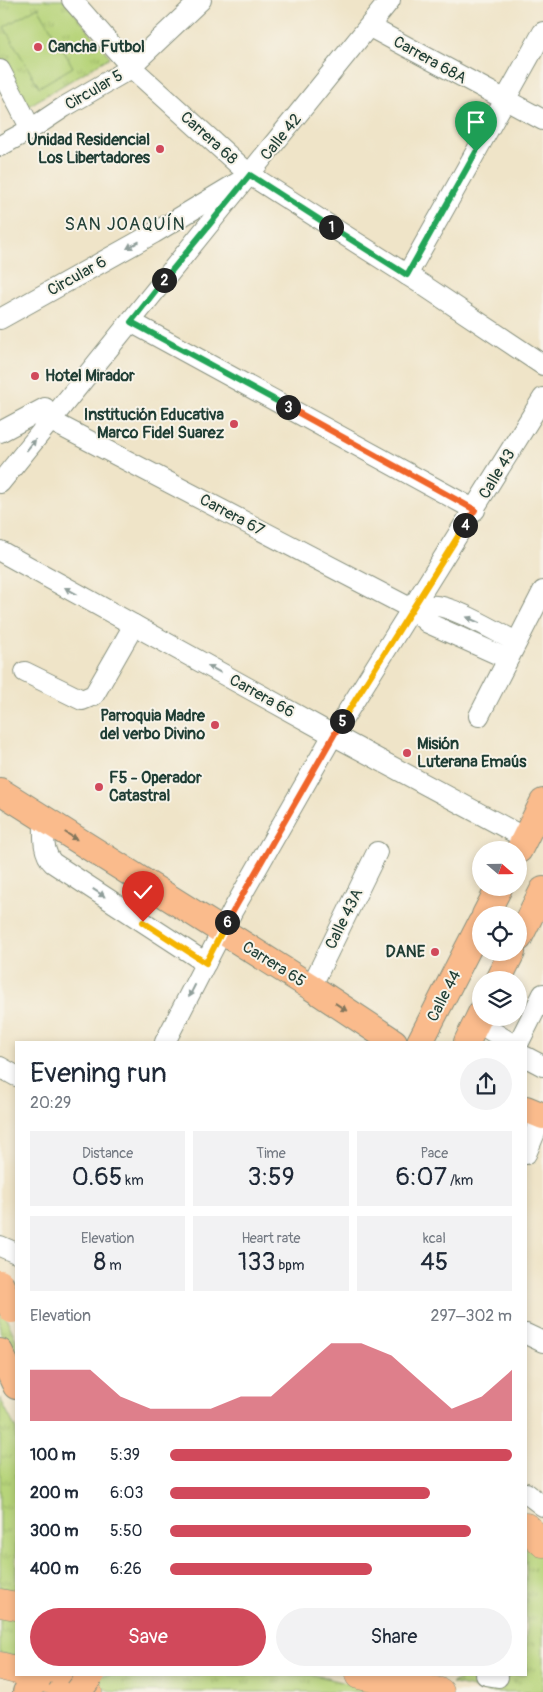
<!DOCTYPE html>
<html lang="en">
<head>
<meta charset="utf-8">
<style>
  :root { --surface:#fff; --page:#f2f2f3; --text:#1f2937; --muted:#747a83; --accent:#d1495b }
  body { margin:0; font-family:Pangolin,sans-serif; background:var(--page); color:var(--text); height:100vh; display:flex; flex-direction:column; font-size:19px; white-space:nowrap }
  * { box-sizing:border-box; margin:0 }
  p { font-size:16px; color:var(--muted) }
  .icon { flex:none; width:28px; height:28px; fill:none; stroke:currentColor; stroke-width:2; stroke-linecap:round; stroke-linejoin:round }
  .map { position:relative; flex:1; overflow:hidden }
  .details { position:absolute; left:15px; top:1041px; width:512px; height:635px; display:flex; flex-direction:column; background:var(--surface); border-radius:0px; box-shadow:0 2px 8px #0003 }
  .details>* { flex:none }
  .needle { width:32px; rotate:110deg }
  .fabs { position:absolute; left:472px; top:841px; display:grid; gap:10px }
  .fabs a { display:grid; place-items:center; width:55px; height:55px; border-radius:50%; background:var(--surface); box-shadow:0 2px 8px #0003; font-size:25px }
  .pin { position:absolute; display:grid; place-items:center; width:42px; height:42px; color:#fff; margin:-51px -21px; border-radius:50% 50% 50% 0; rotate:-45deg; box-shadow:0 0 5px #0007 }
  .pin .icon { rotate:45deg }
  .km { position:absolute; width:25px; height:25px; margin:-12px; border-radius:50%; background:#222; color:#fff; font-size:14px; line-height:25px; text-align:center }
  .round { display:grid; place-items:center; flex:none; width:52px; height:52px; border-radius:26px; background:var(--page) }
  .headline { display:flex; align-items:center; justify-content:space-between; height:85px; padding:0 15px }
  h1 { font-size:28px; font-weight:600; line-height:38px }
  .stats { display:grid; grid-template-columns:repeat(3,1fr); gap:8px; height:85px; padding:5px 15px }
  .stats div { display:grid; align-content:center; border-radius:0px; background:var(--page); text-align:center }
  .stats b { font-size:25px; font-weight:600 }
  .stats small { font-size:14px; font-weight:400 }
  .stats p { font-size:14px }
  .chart { height:140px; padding:10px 15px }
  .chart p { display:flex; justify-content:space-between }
  .chart svg { width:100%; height:90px; margin-top:5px; fill:var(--accent); opacity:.7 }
  .cta { display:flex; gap:10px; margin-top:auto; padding:10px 15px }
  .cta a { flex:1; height:58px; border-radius:30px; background:var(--accent); color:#fff; font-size:20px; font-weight:600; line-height:58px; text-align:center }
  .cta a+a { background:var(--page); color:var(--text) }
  ul { padding:0 15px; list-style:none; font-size:16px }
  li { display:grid; grid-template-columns:80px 60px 1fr; align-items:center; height:38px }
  li i { height:12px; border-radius:6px; background:var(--accent) }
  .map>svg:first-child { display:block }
</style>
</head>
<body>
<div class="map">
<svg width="543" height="1692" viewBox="0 0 543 1692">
  <defs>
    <pattern id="grass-tufts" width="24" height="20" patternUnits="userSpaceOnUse" patternTransform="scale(1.25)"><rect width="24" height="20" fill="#b7d47a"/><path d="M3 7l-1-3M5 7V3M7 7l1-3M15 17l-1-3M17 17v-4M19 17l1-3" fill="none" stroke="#9db76a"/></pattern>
  </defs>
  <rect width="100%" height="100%" fill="#f7f3e8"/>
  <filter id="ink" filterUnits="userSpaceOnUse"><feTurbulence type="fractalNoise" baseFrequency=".02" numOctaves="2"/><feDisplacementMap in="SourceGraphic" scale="10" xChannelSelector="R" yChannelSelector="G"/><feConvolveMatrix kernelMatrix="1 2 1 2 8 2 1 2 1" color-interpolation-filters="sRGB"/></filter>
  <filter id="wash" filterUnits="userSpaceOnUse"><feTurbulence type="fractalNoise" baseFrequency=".0096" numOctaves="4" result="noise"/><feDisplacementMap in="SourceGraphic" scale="20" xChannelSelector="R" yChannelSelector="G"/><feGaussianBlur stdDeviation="1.12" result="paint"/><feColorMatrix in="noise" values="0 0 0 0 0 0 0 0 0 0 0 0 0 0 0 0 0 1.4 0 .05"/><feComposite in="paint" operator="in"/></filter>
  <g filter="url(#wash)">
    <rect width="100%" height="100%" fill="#efe4c8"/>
    <g fill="url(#grass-tufts)" stroke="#6b8857">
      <polygon points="0,0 64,0 110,57 25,108 0,60"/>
      <polygon points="0,1303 16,1340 16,1369 0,1332"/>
      <polygon points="0,1398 16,1429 16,1592 0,1587"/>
      <polygon points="526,1535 543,1552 543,1692 490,1692 451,1683 469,1675 526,1675"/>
      <polygon points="0,1615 16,1618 16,1657 0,1653"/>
      <polygon points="68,1675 315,1675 382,1692 113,1692"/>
    </g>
    <polygon fill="#b7d47a" stroke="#6b8857" points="38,7 73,67 39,87 4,27"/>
  </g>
  <g filter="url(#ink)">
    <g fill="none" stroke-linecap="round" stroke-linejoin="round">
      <defs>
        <g id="minor">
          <polyline points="72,0 131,67 250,175 423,285 543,365"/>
          <polyline points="370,27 543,120"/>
          <polyline points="0,70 31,129"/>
          <polyline points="0,146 31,129 64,107 126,71 201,0"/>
          <polyline points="407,275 543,32"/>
          <polyline points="0,319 154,233 237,183"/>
          <polyline points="131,322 475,510"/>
          <polyline points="34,414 51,421 412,609 428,623 508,659"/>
          <polyline points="0,432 45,408"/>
          <polyline points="0,483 390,0"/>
          <polyline points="0,551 333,735 525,838"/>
          <path d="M412 609C420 608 429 605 436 606 455 607 499 633 516 642"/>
          <polyline points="25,672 82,700 94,695 134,625"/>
          <polyline points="479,716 543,591"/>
          <path d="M44 820C44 835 42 852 53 863L206 963"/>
          <polyline points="311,987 377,852"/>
          <polyline points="477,1022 509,1042"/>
          <polyline points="165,1042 233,910 333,735 543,398"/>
          <polyline points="519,1042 543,994"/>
          <polyline points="526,1057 543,1066"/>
          <polyline points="0,1067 16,1076"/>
          <polyline points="526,1154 542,1116"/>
          <polyline points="0,1246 16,1253"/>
          <polyline points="526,1334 543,1342"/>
          <polyline points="526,1493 543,1506"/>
          <polyline points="486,1675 498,1677"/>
        </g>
        <g id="major">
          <polyline points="0,791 311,987 394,1042"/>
          <polyline points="519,850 543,802"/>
          <polyline points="485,915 499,888"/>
          <polyline points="519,938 543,890"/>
          <polyline points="498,980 512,952"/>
          <polyline points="420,1042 481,923"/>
          <polyline points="467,1042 481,1013"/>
          <polyline points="526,1109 543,1116"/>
          <polyline points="0,1352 16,1386"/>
          <polyline points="26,1692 38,1678"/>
        </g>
        <g id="highway">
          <polyline points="526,1527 543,1543"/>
          <polyline points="0,1603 16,1606"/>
          <polyline points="0,1666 16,1670"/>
          <polyline points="35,1675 88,1692"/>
          <polyline points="359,1675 440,1692"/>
        </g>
      </defs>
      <use href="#minor" stroke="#87907e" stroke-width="22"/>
      <use href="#major" stroke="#87907e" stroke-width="28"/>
      <use href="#highway" stroke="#87907e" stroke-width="29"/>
      <use href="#minor" stroke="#fff" stroke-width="20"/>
      <use href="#major" stroke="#fabb8c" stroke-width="26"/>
      <use href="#highway" stroke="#fabb8c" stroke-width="28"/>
      <defs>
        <g id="major-bridge">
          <polyline points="0,1283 12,1310"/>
          <polyline points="38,1678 40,1675"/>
          <polyline points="78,1692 91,1675"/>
        </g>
      </defs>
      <use href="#major-bridge" stroke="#87907e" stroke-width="28" stroke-linecap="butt"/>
      <use href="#major-bridge" stroke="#fabb8c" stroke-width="26"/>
    </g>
    <defs><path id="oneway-solid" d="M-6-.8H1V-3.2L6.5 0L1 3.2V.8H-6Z" transform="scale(1.25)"/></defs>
    <g fill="#8f9e9a">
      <use href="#oneway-solid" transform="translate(133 245) rotate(151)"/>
      <use href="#oneway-solid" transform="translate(31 445) rotate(-51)"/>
      <use href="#oneway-solid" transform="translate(71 591) rotate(-151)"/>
      <use href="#oneway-solid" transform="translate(473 620) rotate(-155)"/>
      <use href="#oneway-solid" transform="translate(214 669) rotate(-151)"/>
      <use href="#oneway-solid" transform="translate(99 893) rotate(33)"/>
      <use href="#oneway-solid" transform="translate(192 991) rotate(117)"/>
    </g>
    <g fill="#82765c">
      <use href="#oneway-solid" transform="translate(71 836) rotate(32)"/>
      <use href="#oneway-solid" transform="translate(341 1007) rotate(34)"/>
    </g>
  </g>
  <g fill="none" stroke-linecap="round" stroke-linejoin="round" filter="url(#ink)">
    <defs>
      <polyline id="split-1" points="331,227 407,275 476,152"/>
      <polyline id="split-2" points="164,280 250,175 331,227"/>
      <polyline id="split-3" points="164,280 131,322 288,407"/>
      <polyline id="split-4" points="288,407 475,510 465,525"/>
      <polyline id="split-5" points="342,721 465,525"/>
      <polyline id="split-6" points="227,922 342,721"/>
      <polyline id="split-7" points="143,922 206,963 227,922"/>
    </defs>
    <use href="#split-1" stroke="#fff" stroke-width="10"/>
    <use href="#split-2" stroke="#fff" stroke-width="10"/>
    <use href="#split-3" stroke="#fff" stroke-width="10"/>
    <use href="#split-4" stroke="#fff" stroke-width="10"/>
    <use href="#split-5" stroke="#fff" stroke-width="10"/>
    <use href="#split-6" stroke="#fff" stroke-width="10"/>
    <use href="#split-7" stroke="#fff" stroke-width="10"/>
    <use href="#split-1" stroke="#22a559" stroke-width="6"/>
    <use href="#split-2" stroke="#22a559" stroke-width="6"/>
    <use href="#split-3" stroke="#22a559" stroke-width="6"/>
    <use href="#split-4" stroke="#f0652b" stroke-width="6"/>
    <use href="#split-5" stroke="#f5b400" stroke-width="6"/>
    <use href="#split-6" stroke="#f0652b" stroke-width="6"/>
    <use href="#split-7" stroke="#f5b400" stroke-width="6"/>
  </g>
  <g fill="#d1495b" stroke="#f7f3e8" stroke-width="2">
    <circle cx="38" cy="47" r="5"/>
    <circle cx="160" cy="149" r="5"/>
    <circle cx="35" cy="376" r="5"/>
    <circle cx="234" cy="424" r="5"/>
    <circle cx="215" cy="725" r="5"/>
    <circle cx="407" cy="753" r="5"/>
    <circle cx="99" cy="787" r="5"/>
    <circle cx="435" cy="952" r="5"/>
  </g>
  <g text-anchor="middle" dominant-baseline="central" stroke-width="4" stroke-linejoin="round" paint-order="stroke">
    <g font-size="16" font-weight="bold" fill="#1f3d34" stroke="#f7f3e8" text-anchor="start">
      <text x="48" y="47">Cancha Futbol</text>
      <text x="150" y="140" text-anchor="end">Unidad Residencial<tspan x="150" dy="18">Los Libertadores</tspan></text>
      <text x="45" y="376">Hotel Mirador</text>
      <text x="224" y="415" text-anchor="end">Institución Educativa<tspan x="224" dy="18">Marco Fidel Suarez</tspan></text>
      <text x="205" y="716" text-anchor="end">Parroquia Madre<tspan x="205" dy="18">del verbo Divino</tspan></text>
      <text x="417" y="744">Misión<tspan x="417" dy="18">Luterana Emaús</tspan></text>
      <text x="109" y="778">F5 - Operador<tspan x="109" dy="18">Catastral</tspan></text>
      <text x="425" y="952" text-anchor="end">DANE</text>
    </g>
    <g font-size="16" fill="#1f3d34" stroke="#f7f3e8">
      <text transform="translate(430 60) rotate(29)">Carrera 68A</text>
      <text transform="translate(94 90) rotate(-30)">Circular 5</text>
      <text transform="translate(281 137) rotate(-51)">Calle 42</text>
      <text transform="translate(209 138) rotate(42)">Carrera 68</text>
      <text transform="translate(77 276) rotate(-29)">Circular 6</text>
      <text transform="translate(497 474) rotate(-59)">Calle 43</text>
      <text transform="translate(232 515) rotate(28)">Carrera 67</text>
      <text transform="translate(262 696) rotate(29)">Carrera 66</text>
      <text transform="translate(344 919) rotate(-64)">Calle 43A</text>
      <text transform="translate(274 964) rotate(32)">Carrera 65</text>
      <text transform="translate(444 996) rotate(-63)">Calle 44</text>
    </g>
    <g font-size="18" letter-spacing="1" fill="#1f3d34" stroke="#f7f3e8">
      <text x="125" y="224">SAN JOAQUÍN</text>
    </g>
  </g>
</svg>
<div class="fabs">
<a><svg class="needle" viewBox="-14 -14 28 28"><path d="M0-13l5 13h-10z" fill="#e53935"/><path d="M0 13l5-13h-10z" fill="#747a83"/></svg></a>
<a><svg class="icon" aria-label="locate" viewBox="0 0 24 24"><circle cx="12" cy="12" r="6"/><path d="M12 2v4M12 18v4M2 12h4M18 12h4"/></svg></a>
<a><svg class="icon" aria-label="layers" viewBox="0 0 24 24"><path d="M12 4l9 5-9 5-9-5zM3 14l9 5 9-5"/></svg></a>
</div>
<div class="pin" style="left:476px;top:152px;background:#1e9e55"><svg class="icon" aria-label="arrive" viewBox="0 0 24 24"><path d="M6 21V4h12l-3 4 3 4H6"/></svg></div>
<div class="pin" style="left:143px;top:922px;background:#d93025"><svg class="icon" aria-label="check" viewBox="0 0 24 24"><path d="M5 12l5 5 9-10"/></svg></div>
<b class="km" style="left:331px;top:227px">1</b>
<b class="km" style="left:164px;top:280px">2</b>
<b class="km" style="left:288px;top:407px">3</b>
<b class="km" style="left:465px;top:525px">4</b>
<b class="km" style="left:342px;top:721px">5</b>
<b class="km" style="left:227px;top:922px">6</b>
<section class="details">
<div class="headline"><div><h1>Evening run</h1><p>20:29</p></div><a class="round"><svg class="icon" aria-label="share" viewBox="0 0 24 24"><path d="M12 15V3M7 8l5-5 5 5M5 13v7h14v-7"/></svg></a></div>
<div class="stats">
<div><p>Distance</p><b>0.65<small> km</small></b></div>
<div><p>Time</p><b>3:59</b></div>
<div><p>Pace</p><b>6:07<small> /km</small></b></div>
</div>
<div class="stats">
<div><p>Elevation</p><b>8<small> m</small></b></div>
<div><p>Heart rate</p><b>133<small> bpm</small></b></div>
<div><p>kcal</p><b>45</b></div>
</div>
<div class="chart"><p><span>Elevation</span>297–302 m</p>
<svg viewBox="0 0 160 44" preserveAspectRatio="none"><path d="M0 44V19L10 19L20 19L30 32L40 38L50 38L60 38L70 32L80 32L90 19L100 6L110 6L120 12L130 25L140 38L150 32L160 19V44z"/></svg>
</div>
<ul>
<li><b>100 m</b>5:39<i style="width:100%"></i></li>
<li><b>200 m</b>6:03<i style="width:76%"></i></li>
<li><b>300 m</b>5:50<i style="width:88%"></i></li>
<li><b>400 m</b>6:26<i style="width:59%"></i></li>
</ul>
<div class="cta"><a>Save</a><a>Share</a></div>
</section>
</div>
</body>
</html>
